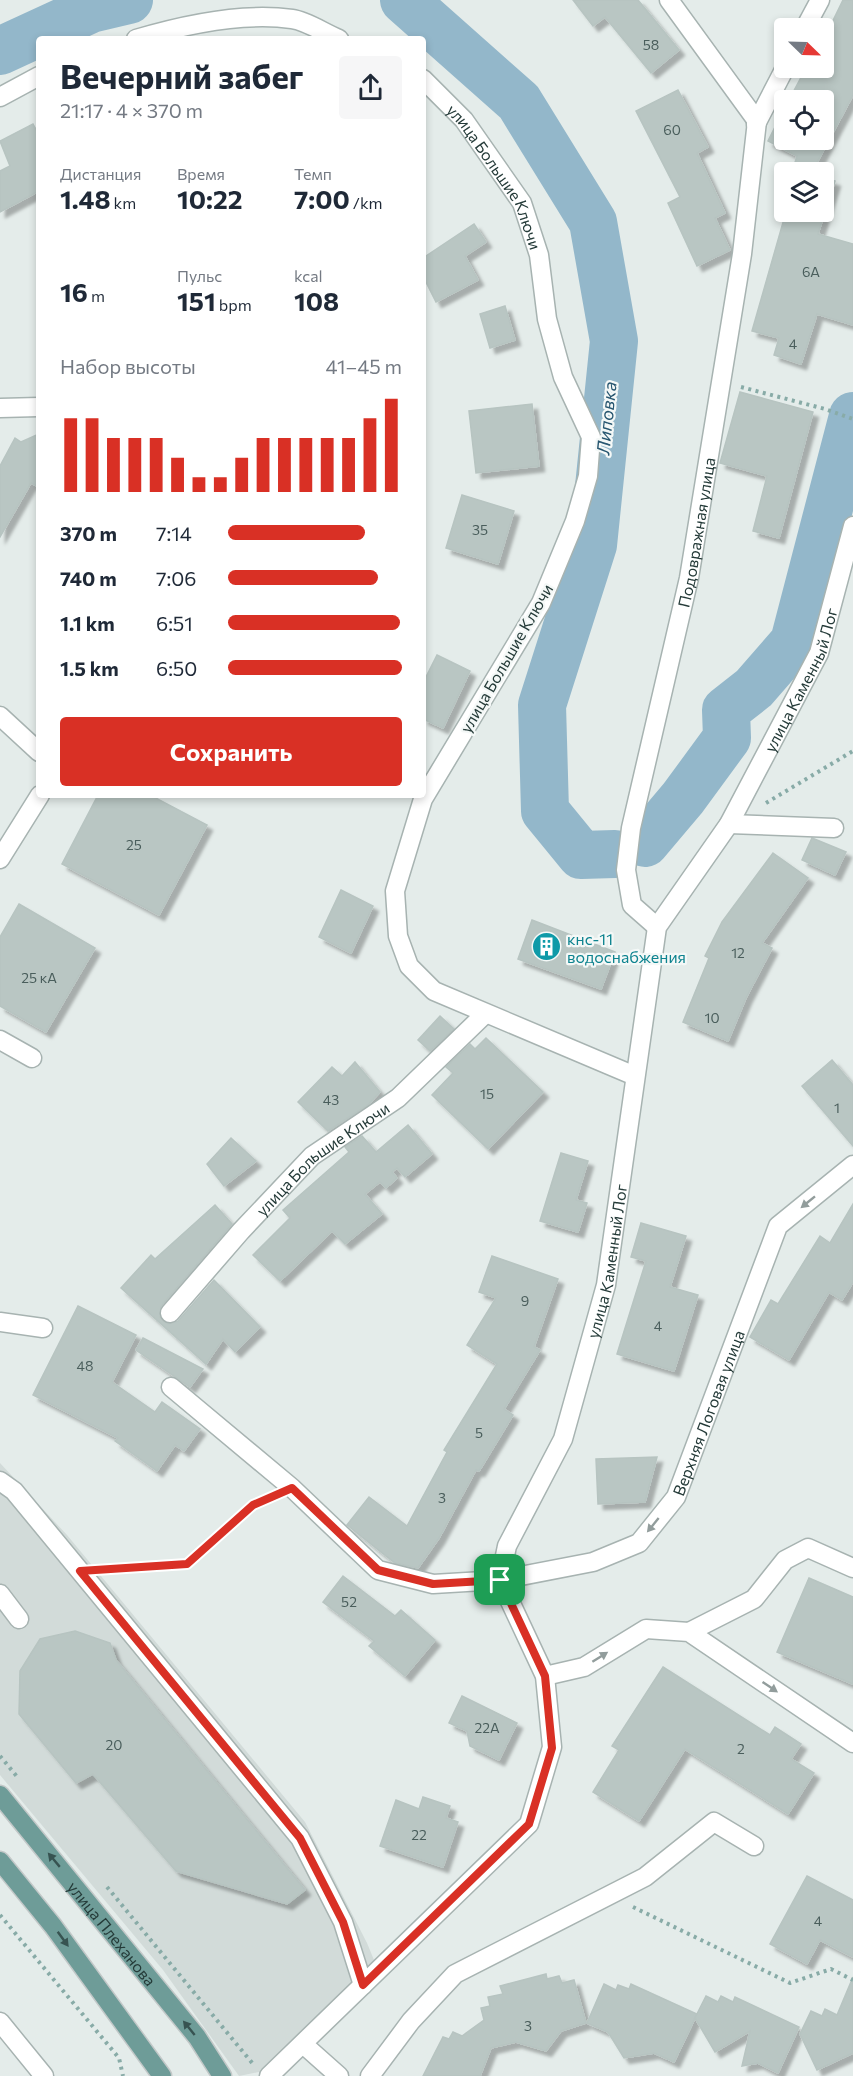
<!DOCTYPE html>
<html lang="ru">
<head>
<meta charset="utf-8">
<style>
  :root { --surface:#fff; --page:#f6f6f7; --text:#1f2937; --muted:#747a83; --accent:#d93025 }
  body { margin:0; font-family:Commissioner,sans-serif; background:var(--page); color:var(--text); height:100vh; display:flex; flex-direction:column; font-size:22px; white-space:nowrap }
  * { box-sizing:border-box; margin:0 }
  p { font-size:20px; color:var(--muted) }
  .icon { flex:none; width:33px; height:33px; fill:none; stroke:currentColor; stroke-width:2; stroke-linecap:round; stroke-linejoin:round }
  .map { position:relative; flex:1; overflow:hidden }
  .sheet { position:absolute; left:36px; top:36px; width:390px; height:762px; display:flex; flex-direction:column; background:var(--surface); border-radius:6px; box-shadow:0 3px 9px #0003 }
  .sheet>* { flex:none }
  .needle { width:39px; rotate:113deg }
  .controls { position:absolute; left:774px; top:18px; display:grid; gap:12px }
  .controls a { display:grid; place-items:center; width:60px; height:60px; border-radius:6px; background:var(--surface); box-shadow:0 3px 9px #0003; font-size:30px }
  .pin { position:absolute; display:grid; place-items:center; width:51px; height:51px; color:#fff; margin:-26px; border-radius:12px; box-shadow:0 3px 9px #0006 }
  .round { display:grid; place-items:center; flex:none; width:63px; height:63px; border-radius:6px; background:var(--page) }
  .overview { display:flex; align-items:center; justify-content:space-between; height:102px; padding:0 24px }
  h1 { font-size:33px; font-weight:700; line-height:45px }
  .metrics { display:grid; grid-template-columns:repeat(3,1fr); gap:9px; height:102px; padding:6px 24px }
  .metrics div { display:grid; align-content:center }
  .metrics b { font-size:26px; font-weight:700 }
  .metrics small { font-size:16px; font-weight:400 }
  .metrics p { font-size:16px }
  .chart { height:168px; padding:12px 24px }
  .chart p { display:flex; justify-content:space-between }
  .chart svg { width:100%; height:108px; margin-top:6px; stroke:var(--accent); stroke-width:6 }
  .primary-button { display:flex; gap:12px; margin-top:auto; padding:12px 24px }
  .primary-button a { flex:1; height:69px; border-radius:6px; background:var(--accent); color:#fff; font-size:24px; font-weight:700; line-height:69px; text-align:center }
  ul { padding:0 24px; list-style:none; font-size:20px }
  li { display:grid; grid-template-columns:96px 72px 1fr; align-items:center; height:45px }
  li i { height:15px; border-radius:8px; background:var(--accent) }
  .map>svg:first-child { display:block }
</style>
</head>
<body>
<div class="map">
<svg width="853" height="2076" viewBox="0 0 853 2076">
  <defs>
    <filter id="shadow"><feDropShadow dx="5.5" dy="5.5" stdDeviation="1.5" flood-color="#0004"/></filter>
  </defs>
  <rect width="100%" height="100%" fill="#e4ecea"/>
  <polygon fill="#d2dbd9" points="0,1463 67,1535 305,1822 367,1943 374,1960 269,2070 239,2076 163,1970 0,1775"/>
  <g fill="none" stroke-linecap="round" stroke-linejoin="round">
    <g stroke="#93b7ca" stroke-width="48">
      <polyline points="404,0 519,102 593,222 614,341 593,545 542,705 545,811 581,855 615,854"/>
      <polyline points="0,51 91,9 129,0"/>
      <polyline points="645,843 683,798 727,738 726,710 754,688 794,642 853,416"/>
    </g>
  </g>
  <g fill="#b9c6c3" stroke="#b7c4c1" stroke-width="1.5" filter="url(#shadow)">
    <polygon points="573,0 638,0 679,50 651,73 605,17 593,26"/>
    <polygon points="843,0 853,0 853,95 812,172 792,172 797,156 768,141 784,109 784,140 824,140 824,100 789,100 806,68 824,68 824,39"/>
    <polygon points="678,90 708,147 697,153 725,213 715,218 730,250 697,266 668,203 680,197 636,111"/>
    <polygon points="33,124 39,135 39,191 0,212 0,171 10,166 0,141"/>
    <polygon points="824,178 835,181 818,234 853,244 853,325 817,314 801,364 774,355 779,338 752,331 786,212 781,211 784,198 784,212 824,212"/>
    <polygon points="474,224 486,242 465,256 478,280 436,302 423,276 423,258"/>
    <polygon points="505,306 515,340 490,348 480,314"/>
    <polygon points="740,392 813,412 779,538 753,531 767,476 720,463"/>
    <polygon points="532,404 539,466 476,473 469,411"/>
    <polygon points="39,434 39,487 31,483 0,537 0,466 15,438 21,442"/>
    <polygon points="462,495 514,511 498,564 446,548"/>
    <polygon points="437,655 470,671 443,728 423,719 423,683"/>
    <polygon points="98,795 150,795 207,825 159,915 62,864"/>
    <polygon points="812,838 846,852 835,875 802,860"/>
    <polygon points="773,853 808,878 762,943 772,948 746,998 728,1041 683,1022 709,958 705,956 722,922"/>
    <polygon points="341,890 373,906 351,953 319,937"/>
    <polygon points="19,904 95,948 46,1032 0,1006 0,937"/>
    <polygon points="532,920 615,952 601,989 518,959"/>
    <polygon points="440,1016 454,1029 430,1051 418,1040"/>
    <polygon points="486,1038 543,1092 488,1149 432,1095 453,1073 446,1067 470,1044 475,1049"/>
    <polygon points="832,1060 853,1085 853,1146 802,1086"/>
    <polygon points="355,1062 380,1092 368,1105 328,1131 298,1102 332,1067 342,1076"/>
    <polygon points="408,1125 432,1154 405,1177 397,1168 392,1172 397,1178 386,1188 380,1182 365,1194 382,1214 345,1244 332,1231 280,1281 253,1255 290,1218 283,1210 349,1152 345,1147 362,1136 376,1152"/>
    <polygon points="231,1138 256,1161 224,1186 207,1164"/>
    <polygon points="561,1153 588,1161 576,1200 587,1203 578,1232 540,1221"/>
    <polygon points="853,1204 853,1282 842,1300 829,1292 789,1360 750,1337 771,1300 778,1304 820,1236 830,1243"/>
    <polygon points="215,1205 232,1224 161,1306 160,1317 168,1324 178,1321 214,1280 260,1327 235,1352 223,1339 206,1364 121,1288 151,1255 155,1259"/>
    <polygon points="641,1223 686,1236 670,1287 698,1295 674,1371 617,1354 646,1261 631,1257"/>
    <polygon points="492,1256 558,1279 534,1347 540,1350 504,1409 513,1415 479,1471 476,1470 439,1538 418,1568 395,1563 347,1525 369,1497 407,1526 447,1452 444,1450 497,1364 467,1345 496,1298 479,1292"/>
    <polygon points="78,1306 136,1335 112,1382 155,1412 162,1402 200,1429 184,1451 175,1445 157,1471 115,1441 118,1438 33,1395"/>
    <polygon points="143,1338 203,1369 190,1387 136,1350"/>
    <polygon points="657,1457 645,1502 598,1504 596,1459"/>
    <polygon points="343,1576 395,1616 401,1610 435,1640 405,1676 369,1646 374,1641 323,1602"/>
    <polygon points="809,1578 853,1597 853,1684 777,1652"/>
    <polygon points="75,1631 110,1643 116,1660 305,1890 287,1904 176,1871 93,1774 76,1783 19,1714 20,1671 40,1639"/>
    <polygon points="663,1667 770,1735 775,1727 801,1744 791,1759 814,1773 788,1814 685,1749 639,1821 593,1792 619,1750 612,1746"/>
    <polygon points="462,1696 517,1723 499,1760 470,1746 467,1731 449,1723"/>
    <polygon points="423,1797 450,1806 446,1818 458,1822 443,1867 380,1846 396,1800 419,1809"/>
    <polygon points="807,1876 853,1900 853,1957 820,1940 807,1964 770,1944"/>
    <polygon points="546,1974 547,1979 559,1976 562,1983 574,1980 586,2023 561,2031 546,2051 516,2042 491,2048 480,2076 423,2076 443,2037 449,2039 453,2032 462,2036 484,2020 481,2008 490,2006 488,1997 503,1994 500,1986"/>
    <polygon points="853,1977 853,2053 817,2070 800,2034 811,2011 822,2016 825,2009 837,2015"/>
    <polygon points="604,1984 616,1990 618,1985 629,1989 631,1984 697,2014 674,2062 654,2053 624,2058 608,2032 587,2023"/>
    <polygon points="706,1996 718,2002 721,1996 733,2002 735,1997 799,2027 778,2073 758,2063 742,2066 750,2031 715,2052 695,2018"/>
  </g>
  <g fill="none" stroke-linecap="round" stroke-linejoin="round">
    <defs>
      <g id="minor">
        <polyline points="805,28 820,0"/>
        <path d="M136 39C183 25 241 12 292 19 307 21 324 33 339 39"/>
        <path id="s1" d="M423 79 464 120 522 203 539 255 547 319 563 377 591 437 588 476 575 521 541 603 423 799 395 891 398 936 409 966 434 991 635 1076"/>
        <polyline points="0,97 39,76"/>
        <polyline points="756,124 785,68"/>
        <polyline points="0,408 39,407"/>
        <polyline points="0,716 39,752"/>
        <polyline points="729,824 834,828"/>
        <polyline points="0,859 40,795"/>
        <path id="s2" d="M657 927 632 905 626 870 631 828 689 578 742 254 757 121 669 0"/>
        <polyline points="0,1040 32,1058"/>
        <path id="s3" d="M170 1313 241 1231 312 1156 398 1098 485 1014"/>
        <polyline points="0,1322 43,1328"/>
        <path id="s4" d="M171 1387 292 1488 378 1570 433 1584 500 1580 593 1562 639 1543 676 1497 778 1226 853 1165"/>
        <polyline points="0,1481 14,1491 300,1838 343,1922 363,1985"/>
        <path id="s5" d="M500 1580 507 1546 563 1439 606 1285 657 927 729 824 819 653 853 526"/>
        <polyline points="0,1594 19,1619"/>
        <polyline points="689,1632 754,1599 785,1560 808,1548 853,1568"/>
        <polyline points="545,1676 584,1667 646,1629 689,1632 853,1743"/>
        <polyline points="0,2022 44,2076"/>
        <polyline points="303,2044 339,2076"/>
        <polyline points="269,2076 529,1824 552,1747 545,1676 500,1580"/>
        <polyline points="370,2076 411,2021 455,1974 645,1877 714,1822 754,1846"/>
      </g>
      <g id="major">
        <path id="s6" d="M0 1795 197 2037 222 2076"/>
        <polyline points="0,1861 53,1926 162,2076"/>
      </g>
    </defs>
    <use href="#minor" stroke="#a7b3b1" stroke-width="21"/>
    <use href="#major" stroke="#c2c8c8" stroke-width="21"/>
    <g stroke="#88aba7" stroke-width="4" stroke-dasharray="3 4.5" stroke-linecap="butt">
      <polyline points="741,387 825,409 853,419"/>
      <polyline points="766,803 853,751"/>
      <polyline points="108,1569 187,1564 253,1505 271,1497"/>
      <polyline points="0,1756 19,1779"/>
      <polyline points="107,1887 253,2064"/>
      <polyline points="633,1907 790,1983 831,1969 853,1980"/>
      <polyline points="0,1915 119,2058 123,2076"/>
    </g>
    <use href="#minor" stroke="#fff" stroke-width="18"/>
    <use href="#major" stroke="#6e9c98" stroke-width="18"/>
  </g>
  <defs><path id="oneway-solid" d="M-6-.8H1V-3.2L6.5 0L1 3.2V.8H-6Z" transform="scale(1.5)"/></defs>
  <g fill="#929d9c">
    <use href="#oneway-solid" transform="translate(808 1202) rotate(141)"/>
    <use href="#oneway-solid" transform="translate(653 1525) rotate(129)"/>
    <use href="#oneway-solid" transform="translate(600 1657) rotate(-32)"/>
    <use href="#oneway-solid" transform="translate(770 1687) rotate(34)"/>
  </g>
  <g fill="#375351">
    <use href="#oneway-solid" transform="translate(54 1860) rotate(-130)"/>
    <use href="#oneway-solid" transform="translate(63 1939) rotate(54)"/>
    <use href="#oneway-solid" transform="translate(189 2028) rotate(-129)"/>
  </g>
  <g fill="none" stroke-linecap="round" stroke-linejoin="round">
    <defs>
      <polygon id="route" points="292,1488 378,1570 433,1584 500,1580 545,1676 552,1748 529,1824 363,1985 343,1922 300,1838 80,1571 187,1564 253,1505"/>
    </defs>
    <use href="#route" stroke="#fff" stroke-width="12"/>
    <use href="#route" stroke="#d93025" stroke-width="8"/>
  </g>
  <defs>
    <symbol id="building-disc" viewBox="-11 -11 22 22"><circle r="9.5" fill="#0f9aa8" stroke="#f4f8f7"/><path d="M-4-6H4V6H1V3H-1V6H-4ZM-2.5-4.3h1.7v1.8h-1.7ZM.8-4.3h1.7v1.8H.8ZM-2.5-1h1.7V.8h-1.7ZM.8-1h1.7V.8H.8Z" fill="#fff"/></symbol>
  </defs>
  <g fill-rule="evenodd">
    <use href="#building-disc" x="530" y="930" width="33" height="33"/>
  </g>
  <g text-anchor="middle" dominant-baseline="central" stroke-width="4.5" stroke-linejoin="round" paint-order="stroke">
    <g font-size="14" fill="#4a5e5c">
      <text x="651" y="44">58</text>
      <text x="672" y="129">60</text>
      <text x="811" y="271">6А</text>
      <text x="793" y="343">4</text>
      <text x="480" y="529">35</text>
      <text x="134" y="844">25</text>
      <text x="738" y="952">12</text>
      <text x="39" y="977">25 кА</text>
      <text x="712" y="1017">10</text>
      <text x="487" y="1093">15</text>
      <text x="331" y="1099">43</text>
      <text x="837" y="1107">1</text>
      <text x="525" y="1300">9</text>
      <text x="658" y="1325">4</text>
      <text x="85" y="1365">48</text>
      <text x="479" y="1432">5</text>
      <text x="442" y="1497">3</text>
      <text x="349" y="1601">52</text>
      <text x="487" y="1727">22А</text>
      <text x="114" y="1744">20</text>
      <text x="741" y="1748">2</text>
      <text x="419" y="1834">22</text>
      <text x="818" y="1920">4</text>
      <text x="528" y="2025">3</text>
    </g>
    <g font-size="16" fill="#253b39" stroke="#f4f8f7">
      <text stroke="none"><textPath href="#s1" startOffset="123">улица Большие Ключи</textPath></text>
      <text stroke="none"><textPath href="#s2" startOffset="414">Подовражная улица</textPath></text>
      <text transform="translate(506 658) rotate(-60)">улица Большие Ключи</text>
      <text stroke="none"><textPath href="#s5" startOffset="964">улица Каменный Лог</textPath></text>
      <text stroke="none"><textPath href="#s3" startOffset="218">улица Большие Ключи</textPath></text>
      <text stroke="none"><textPath href="#s5" startOffset="339">улица Каменный Лог</textPath></text>
      <text stroke="none"><textPath href="#s4" startOffset="694">Верхняя Логовая улица</textPath></text>
      <text stroke="none"><textPath href="#s6" startOffset="178">улица Плеханова</textPath></text>
    </g>
    <g font-size="16" fill="#0d838f" stroke="#f4f8f7" text-anchor="start">
      <text x="567" y="938">кнс-11<tspan x="567" dy="18">водоснабжения</tspan></text>
    </g>
    <g font-size="18" font-style="italic" fill="#275670" stroke="#f4f8f7">
      <text transform="translate(606 418) rotate(-84)">Липовка</text>
    </g>
  </g>
</svg>
<div class="controls">
<a><svg class="needle" viewBox="-14 -14 28 28"><path d="M0-13l5 13h-10z" fill="#e53935"/><path d="M0 13l5-13h-10z" fill="#747a83"/></svg></a>
<a><svg class="icon" aria-label="locate" viewBox="0 0 24 24"><circle cx="12" cy="12" r="6"/><path d="M12 2v4M12 18v4M2 12h4M18 12h4"/></svg></a>
<a><svg class="icon" aria-label="layers" viewBox="0 0 24 24"><path d="M12 4l9 5-9 5-9-5zM3 14l9 5 9-5"/></svg></a>
</div>
<div class="pin" style="left:500px;top:1580px;background:#1e9e55"><svg class="icon" aria-label="arrive" viewBox="0 0 24 24"><path d="M6 21V4h12l-3 4 3 4H6"/></svg></div>
<section class="sheet">
<div class="overview"><div><h1>Вечерний забег</h1><p>21:17 · 4 × 370 m</p></div><a class="round"><svg class="icon" aria-label="share" viewBox="0 0 24 24"><path d="M12 15V3M7 8l5-5 5 5M5 13v7h14v-7"/></svg></a></div>
<div class="metrics">
<div><p>Дистанция</p><b>1.48<small> km</small></b></div>
<div><p>Время</p><b>10:22</b></div>
<div><p>Темп</p><b>7:00<small> /km</small></b></div>
</div>
<div class="metrics">
<div><b>16<small> m</small></b></div>
<div><p>Пульс</p><b>151<small> bpm</small></b></div>
<div><p>kcal</p><b>108</b></div>
</div>
<div class="chart"><p><span>Набор высоты</span>41–45 m</p>
<svg viewBox="0 0 160 44" preserveAspectRatio="none"><path d="M5 44V14M15 44V14M25 44V22M35 44V22M45 44V22M55 44V30M65 44V38M75 44V38M85 44V30M95 44V22M105 44V22M115 44V22M125 44V22M135 44V22M145 44V14M155 44V6"/></svg>
</div>
<ul>
<li><b>370 m</b>7:14<i style="width:79%"></i></li>
<li><b>740 m</b>7:06<i style="width:86%"></i></li>
<li><b>1.1 km</b>6:51<i style="width:99%"></i></li>
<li><b>1.5 km</b>6:50<i style="width:100%"></i></li>
</ul>
<div class="primary-button"><a>Сохранить</a></div>
</section>
</div>
</body>
</html>
